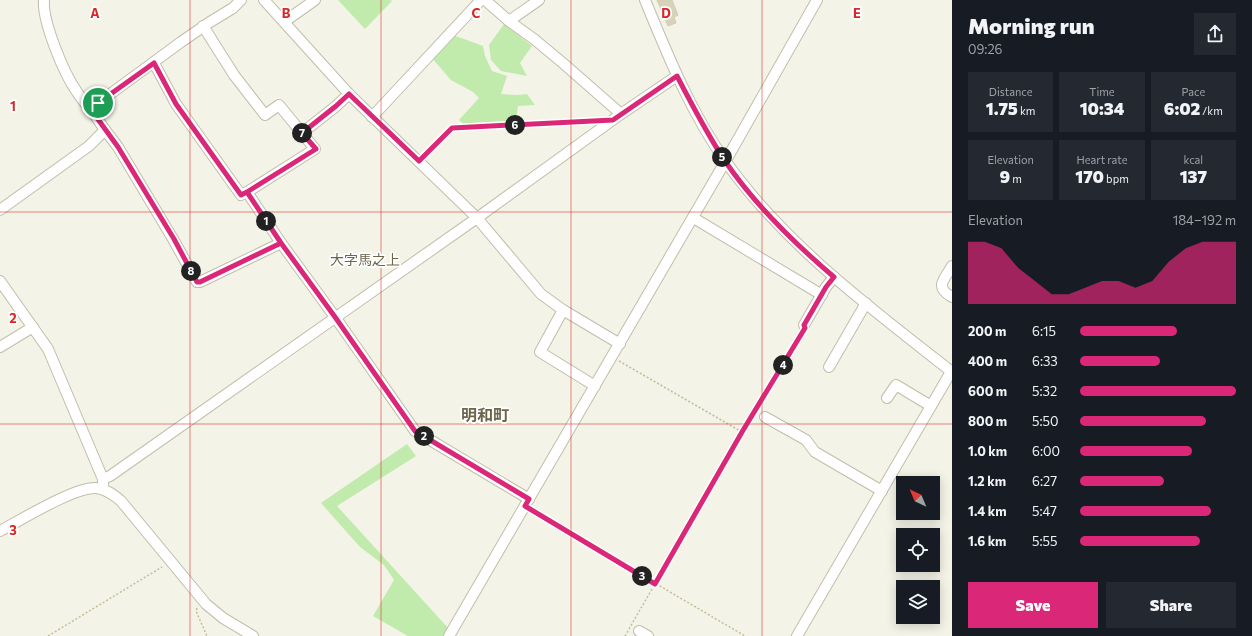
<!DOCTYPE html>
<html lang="en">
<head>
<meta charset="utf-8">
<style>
  :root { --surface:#171b24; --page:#242831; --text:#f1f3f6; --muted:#9ea1a6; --accent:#db2777 }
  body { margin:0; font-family:Commissioner,"Noto Sans JP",sans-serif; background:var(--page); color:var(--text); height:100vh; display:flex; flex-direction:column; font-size:15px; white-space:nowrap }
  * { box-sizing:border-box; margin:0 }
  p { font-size:13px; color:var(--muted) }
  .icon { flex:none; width:22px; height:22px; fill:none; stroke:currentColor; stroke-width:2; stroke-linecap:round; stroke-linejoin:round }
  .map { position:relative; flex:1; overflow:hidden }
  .drawer { display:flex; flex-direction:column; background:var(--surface); width:300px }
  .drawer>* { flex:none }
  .needle { width:26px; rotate:316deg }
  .fabs { position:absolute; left:896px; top:476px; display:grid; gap:8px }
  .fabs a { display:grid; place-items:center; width:44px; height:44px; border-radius:0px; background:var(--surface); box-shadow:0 2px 10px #0003; font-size:20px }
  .pin { position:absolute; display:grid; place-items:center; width:34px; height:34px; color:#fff; margin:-17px; border:2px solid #fff; border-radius:50%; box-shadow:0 1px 4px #0007 }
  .km { position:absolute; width:20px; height:20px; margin:-10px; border-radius:50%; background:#222; color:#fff; font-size:11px; line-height:20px; text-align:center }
  .round { display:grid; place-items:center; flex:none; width:42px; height:42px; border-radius:0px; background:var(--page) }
  .headline { display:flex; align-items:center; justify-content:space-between; height:68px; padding:0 16px }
  h1 { font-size:22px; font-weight:800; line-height:30px }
  .stats { display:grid; grid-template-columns:repeat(3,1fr); gap:6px; height:68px; padding:4px 16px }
  .stats div { display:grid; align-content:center; border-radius:0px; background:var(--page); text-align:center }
  .stats b { font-size:17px; font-weight:800 }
  .stats small { font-size:11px; font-weight:400 }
  .stats p { font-size:11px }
  .chart { height:112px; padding:8px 16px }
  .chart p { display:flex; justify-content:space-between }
  .chart svg { width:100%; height:72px; margin-top:4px; fill:var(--accent); opacity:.7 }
  .action { display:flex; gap:8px; margin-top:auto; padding:8px 16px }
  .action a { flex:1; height:46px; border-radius:0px; background:var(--accent); color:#fff; font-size:16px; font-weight:800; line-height:46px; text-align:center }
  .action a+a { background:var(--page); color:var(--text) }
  ul { padding:0 16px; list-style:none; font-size:13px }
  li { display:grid; grid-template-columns:64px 48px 1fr; align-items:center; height:30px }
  li i { height:10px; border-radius:5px; background:var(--accent) }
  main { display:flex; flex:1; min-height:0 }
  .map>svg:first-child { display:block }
</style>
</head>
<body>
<main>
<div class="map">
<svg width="952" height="636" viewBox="0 0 952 636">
  <rect width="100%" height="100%" fill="#f4f3e7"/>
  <g fill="#c0ebad">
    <polygon points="338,0 390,0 392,1 365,29"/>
    <polygon points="504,24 532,46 520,63 527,76 501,71 491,60 489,45"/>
    <polygon points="453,35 483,46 485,56 492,71 507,76 501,94 517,95 527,94 535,105 518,106 516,120 463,124 459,120 479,98 473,92 451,80 431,57"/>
    <polygon points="407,444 416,456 337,506 449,629 445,636 408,636 373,616 394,580 384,565 360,547 321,503"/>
  </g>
  <polygon fill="#d7d2bb" stroke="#d2cdae" points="657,0 672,0 678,15 674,17 676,23 668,26"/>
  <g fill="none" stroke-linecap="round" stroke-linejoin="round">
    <defs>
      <g id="minor">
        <path d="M44 0C42 21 64 74 77 92 81 99 87 105 92 111"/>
        <polyline points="264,0 349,94 477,218 541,294 563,310 620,344"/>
        <polyline points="485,0 509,21 534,39 564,64 621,114"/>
        <path d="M645 0C668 56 691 113 726 162 786 246 872 309 952 372"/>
        <polyline points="509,21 539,0"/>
        <polyline points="284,22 315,0"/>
        <polyline points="154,63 176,104 241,195 247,192 315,149 279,105 265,115 234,75 203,26"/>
        <polyline points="372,117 481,0"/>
        <polyline points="105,130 118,147 173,239 197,282 200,282 281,243"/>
        <polyline points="302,133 335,107 349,94"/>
        <polyline points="247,192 281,243 335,317 415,431 529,499"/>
        <polyline points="0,210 89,146 105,130 92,111 98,103 181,42 210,22 233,8 241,0"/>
        <polyline points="697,220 822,295"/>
        <path d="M952 266C944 280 934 287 952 297"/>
        <polyline points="0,281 48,349 103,479 103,485"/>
        <polyline points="563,310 540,352 595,386"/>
        <polyline points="804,325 826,287 834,277"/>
        <polyline points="0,347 33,327"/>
        <polyline points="829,367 866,303"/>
        <polyline points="887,398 896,385 931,406"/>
        <polyline points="765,417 806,440 815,452 882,491"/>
        <polyline points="103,479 110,476 477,218 621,114 677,76"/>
        <path d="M0 531C21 520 74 487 96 488 106 489 113 494 121 501L206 604 223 618 253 636"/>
        <polyline points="639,631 648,636"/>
        <polyline points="449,636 725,162 817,0"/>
        <polyline points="797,636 952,370"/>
      </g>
    </defs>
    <use href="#minor" stroke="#c1bea9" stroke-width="12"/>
    <g stroke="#c3be99" stroke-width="1.5" stroke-dasharray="2 2" stroke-linecap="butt">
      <polyline points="426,154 452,128 595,121"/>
      <polyline points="619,361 742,432"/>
      <polyline points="532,511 745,636"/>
      <polyline points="197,608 196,611 207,636"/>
      <polyline points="48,636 162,567"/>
      <polyline points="625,636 742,432 802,334"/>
    </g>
    <use href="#minor" stroke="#fff" stroke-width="10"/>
  </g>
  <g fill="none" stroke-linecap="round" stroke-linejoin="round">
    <defs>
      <path id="route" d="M98 103 154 63 176 104 241 195 247 192 281 243 335 317 415 431 529 499 525 506 655 584 742 432 805 328 804 325 826 287 834 277C794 243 755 205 725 161 707 134 692 105 677 76L613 120 452 128 419 161 349 94 336 106 302 133 316 149 247 192 281 243 200 282H197L174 239 118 147 92 111 98 103"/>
    </defs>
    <use href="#route" stroke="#fff" stroke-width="8"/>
    <use href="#route" stroke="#db2777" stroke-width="5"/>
  </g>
  <path fill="none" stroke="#d62828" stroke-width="1" stroke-opacity="0.55" d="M190 0V636M381 0V636M571 0V636M762 0V636M0 212H952M0 424H952"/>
  <g text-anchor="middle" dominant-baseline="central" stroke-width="3.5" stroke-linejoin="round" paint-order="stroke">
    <g font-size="14" fill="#6b664c" stroke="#fff">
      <text x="365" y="259">大字馬之上</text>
    </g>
    <g font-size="16" font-weight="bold" fill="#6b664c" stroke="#fff">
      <text x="485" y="414">明和町</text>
    </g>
  </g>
  <g font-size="13" text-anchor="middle" font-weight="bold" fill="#d62828" stroke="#fff" stroke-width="3.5" stroke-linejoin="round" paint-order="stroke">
    <text x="95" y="18">A</text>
    <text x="286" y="18">B</text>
    <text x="476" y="18">C</text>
    <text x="666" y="18">D</text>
    <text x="857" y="18">E</text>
    <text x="13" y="111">1</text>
    <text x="13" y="323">2</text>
    <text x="13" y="535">3</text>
  </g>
</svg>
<div class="fabs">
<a><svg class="needle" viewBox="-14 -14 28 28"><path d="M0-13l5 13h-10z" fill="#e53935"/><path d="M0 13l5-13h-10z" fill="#9ea1a6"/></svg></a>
<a><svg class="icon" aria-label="locate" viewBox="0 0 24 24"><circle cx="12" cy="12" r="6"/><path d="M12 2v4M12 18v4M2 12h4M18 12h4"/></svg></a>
<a><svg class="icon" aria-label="layers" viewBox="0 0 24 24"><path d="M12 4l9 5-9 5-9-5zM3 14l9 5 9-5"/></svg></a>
</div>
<div class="pin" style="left:98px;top:103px;background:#1e9e55"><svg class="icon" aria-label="arrive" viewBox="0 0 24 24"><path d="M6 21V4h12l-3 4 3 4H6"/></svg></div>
<b class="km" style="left:266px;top:221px">1</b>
<b class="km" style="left:424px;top:436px">2</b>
<b class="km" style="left:642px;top:576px">3</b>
<b class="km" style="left:783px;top:365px">4</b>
<b class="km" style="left:722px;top:157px">5</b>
<b class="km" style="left:515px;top:125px">6</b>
<b class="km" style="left:302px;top:133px">7</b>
<b class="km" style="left:191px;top:271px">8</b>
</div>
<section class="drawer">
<div class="headline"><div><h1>Morning run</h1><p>09:26</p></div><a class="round"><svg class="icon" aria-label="share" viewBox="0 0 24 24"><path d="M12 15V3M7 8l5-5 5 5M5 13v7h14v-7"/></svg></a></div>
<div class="stats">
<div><p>Distance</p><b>1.75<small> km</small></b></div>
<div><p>Time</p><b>10:34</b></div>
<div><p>Pace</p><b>6:02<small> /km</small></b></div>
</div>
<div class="stats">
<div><p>Elevation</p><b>9<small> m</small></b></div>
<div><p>Heart rate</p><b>170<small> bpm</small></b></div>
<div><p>kcal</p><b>137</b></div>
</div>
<div class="chart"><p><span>Elevation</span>184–192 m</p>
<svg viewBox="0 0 160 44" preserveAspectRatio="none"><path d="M0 44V6L10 6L20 10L30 22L40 30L50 38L60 38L70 34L80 30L90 30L100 34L110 30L120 18L130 10L140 6L150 6L160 6V44z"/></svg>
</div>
<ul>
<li><b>200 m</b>6:15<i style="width:62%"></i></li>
<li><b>400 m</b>6:33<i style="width:51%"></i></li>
<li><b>600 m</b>5:32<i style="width:100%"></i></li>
<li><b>800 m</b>5:50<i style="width:81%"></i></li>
<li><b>1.0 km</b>6:00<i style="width:72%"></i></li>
<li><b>1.2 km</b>6:27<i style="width:54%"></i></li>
<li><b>1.4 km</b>5:47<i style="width:84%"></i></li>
<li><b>1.6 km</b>5:55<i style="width:77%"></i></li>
</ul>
<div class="action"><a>Save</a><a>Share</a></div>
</section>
</main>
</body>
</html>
